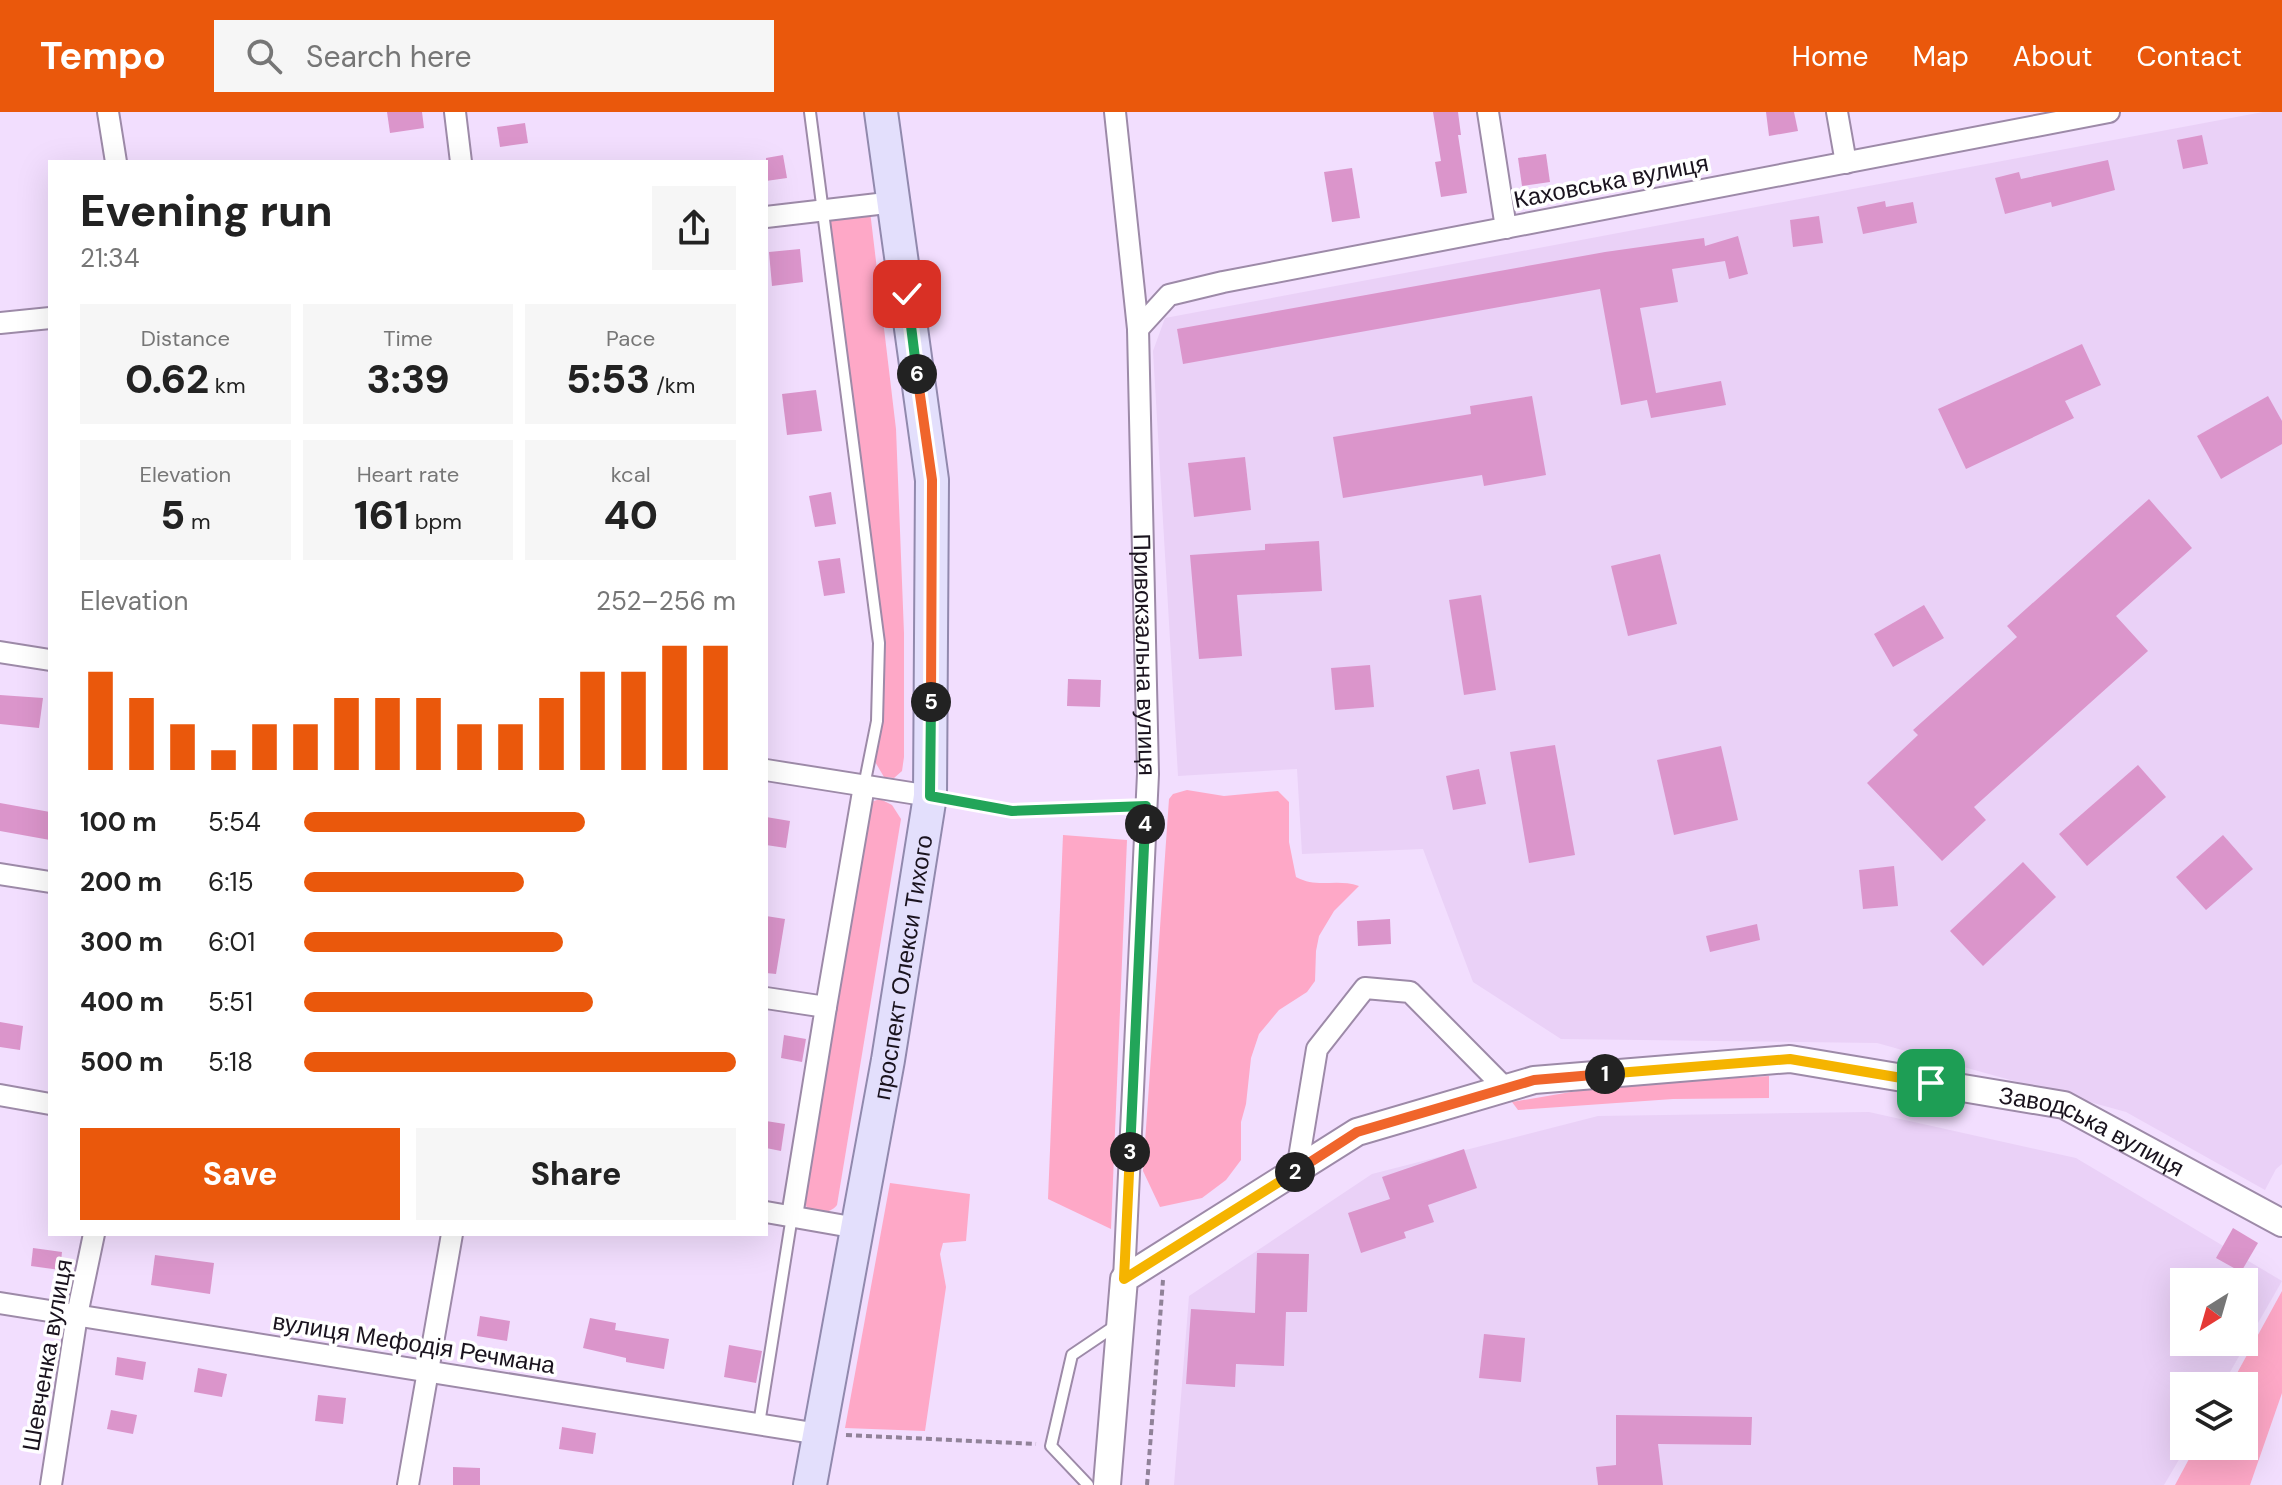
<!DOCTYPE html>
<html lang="en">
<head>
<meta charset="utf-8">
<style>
  :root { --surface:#fff; --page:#f6f6f6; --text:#222; --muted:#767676; --accent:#ea580c }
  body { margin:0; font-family:"DM Sans",sans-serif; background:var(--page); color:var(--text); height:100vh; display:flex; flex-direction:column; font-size:30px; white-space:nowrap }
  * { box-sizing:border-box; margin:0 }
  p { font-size:26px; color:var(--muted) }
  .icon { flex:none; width:44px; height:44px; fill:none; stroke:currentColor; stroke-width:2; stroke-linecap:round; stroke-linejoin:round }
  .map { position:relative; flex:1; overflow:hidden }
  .sheet { position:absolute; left:48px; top:48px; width:720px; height:1076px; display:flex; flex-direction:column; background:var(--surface); border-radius:0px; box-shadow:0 8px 32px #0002 }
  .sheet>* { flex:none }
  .needle { width:52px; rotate:217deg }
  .buttons { position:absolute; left:2170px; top:1156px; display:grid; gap:16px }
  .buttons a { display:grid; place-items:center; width:88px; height:88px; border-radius:0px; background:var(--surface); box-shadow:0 8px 32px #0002; font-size:40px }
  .pin { position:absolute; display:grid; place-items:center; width:68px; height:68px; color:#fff; margin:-34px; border-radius:16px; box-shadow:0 4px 12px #0006 }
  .km { position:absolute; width:40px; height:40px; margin:-20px; border-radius:50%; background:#222; color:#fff; font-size:22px; line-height:40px; text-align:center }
  .round { display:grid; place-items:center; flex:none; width:84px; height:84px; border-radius:0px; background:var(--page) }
  .summary { display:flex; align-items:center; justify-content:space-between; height:136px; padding:0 32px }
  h1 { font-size:44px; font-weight:800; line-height:60px }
  .figures { display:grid; grid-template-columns:repeat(3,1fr); gap:12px; height:136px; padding:8px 32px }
  .figures div { display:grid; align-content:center; border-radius:0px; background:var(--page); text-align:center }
  .figures b { font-size:40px; font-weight:800 }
  .figures small { font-size:22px; font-weight:400 }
  .figures p { font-size:22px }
  .chart { height:224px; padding:16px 32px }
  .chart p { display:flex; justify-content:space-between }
  .chart svg { width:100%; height:144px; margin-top:8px; stroke:var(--accent); stroke-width:6 }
  .button { display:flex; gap:16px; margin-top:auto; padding:16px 32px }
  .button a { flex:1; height:92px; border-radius:0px; background:var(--accent); color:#fff; font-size:32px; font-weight:800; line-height:92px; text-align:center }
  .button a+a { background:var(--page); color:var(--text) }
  ul { padding:0 32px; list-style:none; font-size:26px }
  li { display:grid; grid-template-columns:128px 96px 1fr; align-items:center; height:60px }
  li i { height:20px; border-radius:10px; background:var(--accent) }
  header { display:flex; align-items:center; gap:48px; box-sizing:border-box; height:112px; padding:0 40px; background:var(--accent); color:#fff }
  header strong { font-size:38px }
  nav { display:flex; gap:44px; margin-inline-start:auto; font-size:28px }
  .search { width:560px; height:72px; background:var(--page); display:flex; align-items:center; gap:20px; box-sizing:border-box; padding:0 28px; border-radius:0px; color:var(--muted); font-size:30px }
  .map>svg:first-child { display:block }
</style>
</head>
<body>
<header>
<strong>Tempo</strong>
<div class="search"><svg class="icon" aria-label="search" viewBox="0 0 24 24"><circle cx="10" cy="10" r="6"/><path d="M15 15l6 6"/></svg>Search here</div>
<nav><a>Home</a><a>Map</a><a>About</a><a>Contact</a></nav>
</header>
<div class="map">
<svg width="2282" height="1373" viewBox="0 0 2282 1373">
  <rect width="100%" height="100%" fill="#f2defe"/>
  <g fill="#ead1f7" fill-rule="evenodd">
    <polygon points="2263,0 2282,0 2282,1052 2276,1057 2265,1078 2126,1000 1877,931 1561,927 1473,870 1423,737 1302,742 1297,657 1178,664 1153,239 1165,206"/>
    <path d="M1869 1000 2076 1046 2282 1169 2222 1274H2184V1334H2187L2164 1373H1174L1189 1184 1372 1062 1598 1004ZM2184 1170H2244V1230H2184Z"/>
  </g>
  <g fill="#fea8c7">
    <polygon points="870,99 896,317 904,521 904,645 902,659 894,666 884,665 874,648 882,609 885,532 829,103"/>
    <path d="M1187 678 1224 684 1278 679 1289 690V730L1296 765C1318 777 1335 766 1359 774L1334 799 1319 824 1316 839 1315 869 1307 880 1279 898 1259 922 1251 946 1246 992 1241 1010V1048L1226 1068 1202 1086 1160 1095 1143 1059 1169 687 1173 682Z"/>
    <path d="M880 687 892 693 901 707 837 1093C829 1103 818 1100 807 1096L803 1085 865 699 871 690Z"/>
    <polygon points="1063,723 1127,728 1111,1117 1048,1087"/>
    <polygon points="1769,964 1769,986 1673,987 1518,998 1512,990 1606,974"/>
    <polygon points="890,1071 970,1082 966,1129 943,1131 940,1142 946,1175 925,1319 845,1316"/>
    <polygon points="2282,1179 2282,1281 2250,1373 2175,1373 2196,1334 2244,1334 2244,1274 2230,1274"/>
  </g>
  <g fill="#db95cb">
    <polygon points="387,0 422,0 424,16 390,21"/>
    <polygon points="1433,0 1458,0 1461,23 1458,23 1467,81 1441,85 1435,50 1441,49"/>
    <polygon points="1766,0 1794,0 1798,19 1769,24"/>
    <polygon points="525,11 528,31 500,35 497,15"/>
    <polygon points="2202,23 2208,52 2183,57 2177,28"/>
    <polygon points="1546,42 1550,70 1522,74 1518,46"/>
    <polygon points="783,43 787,66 766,69 766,46"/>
    <polygon points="2108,48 2115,78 2052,95 2051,90 2005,102 1995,66 2019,60 2021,67"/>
    <polygon points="1352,56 1360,106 1332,110 1324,60"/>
    <polygon points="1885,89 1886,95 1913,90 1917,111 1863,122 1857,95"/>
    <polygon points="1819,104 1823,131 1793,135 1790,108"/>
    <polygon points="1738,124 1748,162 1729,167 1725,149 1672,157 1678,190 1640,196 1656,281 1721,269 1726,293 1651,306 1647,288 1621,293 1600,177 1183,252 1177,217 1605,140 1704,126 1705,134"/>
    <polygon points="800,137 803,170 772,174 769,140"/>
    <polygon points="2082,232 2101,273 2065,289 2074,306 1966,357 1938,297"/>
    <polygon points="816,278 822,319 787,323 782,282"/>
    <polygon points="1532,284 1546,363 1484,374 1482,363 1343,386 1333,325 1471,302 1470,294"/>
    <polygon points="2268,284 2282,309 2282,332 2221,367 2197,324"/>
    <polygon points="1245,345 1251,398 1194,405 1188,351"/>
    <polygon points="831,380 836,412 815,415 809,384"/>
    <polygon points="2149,387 2192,436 2116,504 2148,539 1974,695 1986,708 1942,749 1867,671 1918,623 1913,618 2017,525 2007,514"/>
    <polygon points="1319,429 1322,479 1237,483 1242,544 1199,547 1190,443 1265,438 1265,432"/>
    <polygon points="1660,442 1677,512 1628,524 1611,454"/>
    <polygon points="840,446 845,481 824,484 818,449"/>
    <polygon points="1481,483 1496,578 1464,583 1449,488"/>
    <polygon points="1924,493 1944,526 1893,555 1874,522"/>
    <polygon points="1370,553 1374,595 1335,598 1331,556"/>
    <polygon points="1068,567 1101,568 1100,595 1067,594"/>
    <polygon points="0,583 43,586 39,616 0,612"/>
    <polygon points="1555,633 1575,743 1529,751 1510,640"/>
    <polygon points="1721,634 1738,708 1674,723 1657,648"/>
    <polygon points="2138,653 2166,685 2087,754 2059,722"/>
    <polygon points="1479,657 1486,692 1453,698 1446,664"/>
    <polygon points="0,691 50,700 50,728 0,719"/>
    <polygon points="766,705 790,709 786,736 766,733"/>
    <polygon points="2223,723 2253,757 2206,798 2176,765"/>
    <polygon points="2023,750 2056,785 1983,854 1950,819"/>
    <polygon points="1894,754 1898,794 1863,797 1859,758"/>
    <polygon points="766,804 785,807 776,862 766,861"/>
    <polygon points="1390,807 1391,832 1358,834 1357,809"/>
    <polygon points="1757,812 1760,828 1710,840 1706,824"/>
    <polygon points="0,910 23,914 20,938 0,935"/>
    <polygon points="784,923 806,927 802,950 781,946"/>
    <polygon points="766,1009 785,1012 781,1039 766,1036"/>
    <polygon points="1464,1037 1477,1076 1428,1093 1434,1110 1404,1120 1406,1126 1361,1141 1348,1101 1390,1087 1382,1065"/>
    <polygon points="2233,1116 2258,1131 2241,1160 2216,1146"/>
    <polygon points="33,1136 62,1140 60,1158 31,1154"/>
    <polygon points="1257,1141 1309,1142 1307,1200 1286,1200 1284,1254 1236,1252 1235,1275 1186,1272 1191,1197 1255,1201"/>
    <polygon points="155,1143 214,1151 210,1182 151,1173"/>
    <polygon points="480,1204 510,1209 507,1229 477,1224"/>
    <polygon points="590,1206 616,1211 615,1218 669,1227 664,1257 626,1250 626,1246 583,1236"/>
    <polygon points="1484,1222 1525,1226 1521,1270 1479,1266"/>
    <polygon points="729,1233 762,1239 756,1271 724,1265"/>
    <polygon points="117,1245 146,1250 143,1268 115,1263"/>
    <polygon points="198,1256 227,1262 222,1285 194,1280"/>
    <polygon points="318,1283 346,1286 343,1312 315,1309"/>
    <polygon points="111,1298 137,1303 133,1322 107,1317"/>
    <polygon points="1616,1303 1752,1305 1751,1333 1658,1332 1663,1373 1598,1373 1596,1355 1616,1353"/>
    <polygon points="562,1315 596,1321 593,1342 559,1337"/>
    <polygon points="453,1355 480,1356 480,1373 453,1373"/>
  </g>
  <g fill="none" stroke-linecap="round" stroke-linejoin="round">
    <defs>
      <g id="service">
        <polyline points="810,0 879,531 877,609 864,674"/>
        <polyline points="759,1312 792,1104"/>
        <polyline points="1088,1373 1051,1334 1072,1243 1115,1214"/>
      </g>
      <g id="minor">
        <polyline points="108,0 116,50"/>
        <polyline points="455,0 461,50"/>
        <path id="s1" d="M1115 0 1138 217 1148 662 1124 1167"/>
        <polyline points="1488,0 1506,116"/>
        <polyline points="1837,0 1846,51"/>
        <polyline points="766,105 895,90"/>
        <polyline points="0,211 50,206"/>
        <polyline points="1138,217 1169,183 1223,170 2109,0"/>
        <polyline points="0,540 50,548"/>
        <polyline points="766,658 930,684"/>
        <polyline points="0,762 50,770"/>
        <polyline points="766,886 826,895 792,1104"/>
        <polyline points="826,895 864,674"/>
        <polyline points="0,983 50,992"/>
        <polyline points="1297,1058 1317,937 1365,876 1410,880 1506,977"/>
        <polyline points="766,1100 857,1116"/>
        <polyline points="0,1191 819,1322"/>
        <polyline points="51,1373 77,1203 94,1122"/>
        <polyline points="408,1373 452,1122"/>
      </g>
      <g id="tertiary">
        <path id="s2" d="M1107 1373 1124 1167 1357 1020 1534 968 1790 947 2064 993 2282 1111"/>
      </g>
      <g id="primary">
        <path id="s3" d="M810 1373 888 948 930 684 932 368 881 0"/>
      </g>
    </defs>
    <use href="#service" stroke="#9d8aa8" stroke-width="14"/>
    <use href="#minor" stroke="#9d8aa8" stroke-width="24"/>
    <use href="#tertiary" stroke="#9d8aa8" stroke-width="30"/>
    <use href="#primary" stroke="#9189ad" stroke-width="36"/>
    <g stroke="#908298" stroke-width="4" stroke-dasharray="6 4" stroke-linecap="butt">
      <polyline points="954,689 1012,699 1128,695"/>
      <polyline points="846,1323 1036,1332"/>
      <polyline points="1147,1373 1163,1168"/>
    </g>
    <use href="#service" stroke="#fff" stroke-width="10"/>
    <use href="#minor" stroke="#fff" stroke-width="20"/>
    <use href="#tertiary" stroke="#fff" stroke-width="26"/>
    <use href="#primary" stroke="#e3dffc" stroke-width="32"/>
  </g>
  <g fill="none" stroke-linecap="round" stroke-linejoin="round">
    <defs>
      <polyline id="split-1" points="1605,962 1790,947 1931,971"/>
      <polyline id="split-2" points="1295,1060 1357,1020 1534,968 1605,962"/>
      <polyline id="split-3" points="1130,1040 1124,1167 1295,1060"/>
      <polyline id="split-4" points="1130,1040 1145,712"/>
      <polyline id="split-5" points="931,590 930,684 1012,699 1146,694 1145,712"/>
      <polyline id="split-6" points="917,262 932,368 931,590"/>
      <polyline id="split-7" points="907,182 917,262"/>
    </defs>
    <use href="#split-1" stroke="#fff" stroke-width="16"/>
    <use href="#split-2" stroke="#fff" stroke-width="16"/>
    <use href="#split-3" stroke="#fff" stroke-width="16"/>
    <use href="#split-4" stroke="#fff" stroke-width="16"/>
    <use href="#split-5" stroke="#fff" stroke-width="16"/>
    <use href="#split-6" stroke="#fff" stroke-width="16"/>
    <use href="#split-7" stroke="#fff" stroke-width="16"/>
    <use href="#split-1" stroke="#f5b400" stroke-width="10"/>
    <use href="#split-2" stroke="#f0652b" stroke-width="10"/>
    <use href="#split-3" stroke="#f5b400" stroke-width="10"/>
    <use href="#split-4" stroke="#22a559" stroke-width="10"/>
    <use href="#split-5" stroke="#22a559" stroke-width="10"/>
    <use href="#split-6" stroke="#f0652b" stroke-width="10"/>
    <use href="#split-7" stroke="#22a559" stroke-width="10"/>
  </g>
  <g text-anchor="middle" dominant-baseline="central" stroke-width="7" stroke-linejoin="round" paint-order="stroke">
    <g font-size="24" fill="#1a131e" stroke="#fff">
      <text transform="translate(1611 69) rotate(-11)">Каховська вулиця</text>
      <text stroke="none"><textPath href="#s1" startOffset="544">Привокзальна вулиця</textPath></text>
      <text stroke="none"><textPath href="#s3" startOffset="526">проспект Олекси Тихого</textPath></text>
      <text stroke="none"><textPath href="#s2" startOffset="1236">Заводська вулиця</textPath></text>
      <text transform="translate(414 1231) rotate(9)">вулиця Мефодія Речмана</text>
      <text transform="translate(47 1243) rotate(-80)">Шевченка вулиця</text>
    </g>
  </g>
</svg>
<div class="buttons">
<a><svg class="needle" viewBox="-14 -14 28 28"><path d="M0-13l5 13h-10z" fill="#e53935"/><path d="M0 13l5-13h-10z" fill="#767676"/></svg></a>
<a><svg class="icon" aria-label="layers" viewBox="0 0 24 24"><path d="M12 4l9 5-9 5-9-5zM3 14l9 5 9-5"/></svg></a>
</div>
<div class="pin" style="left:1931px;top:971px;background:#1e9e55"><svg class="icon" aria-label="arrive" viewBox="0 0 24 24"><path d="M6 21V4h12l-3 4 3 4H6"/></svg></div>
<div class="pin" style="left:907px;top:182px;background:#d93025"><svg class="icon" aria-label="check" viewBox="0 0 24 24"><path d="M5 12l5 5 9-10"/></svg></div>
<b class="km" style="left:1605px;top:962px">1</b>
<b class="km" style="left:1295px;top:1060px">2</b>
<b class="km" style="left:1130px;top:1040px">3</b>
<b class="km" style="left:1145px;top:712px">4</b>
<b class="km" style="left:931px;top:590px">5</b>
<b class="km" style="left:917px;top:262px">6</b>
<section class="sheet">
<div class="summary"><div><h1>Evening run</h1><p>21:34</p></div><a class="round"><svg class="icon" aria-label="share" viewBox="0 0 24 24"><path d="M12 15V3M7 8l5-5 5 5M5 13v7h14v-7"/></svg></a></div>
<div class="figures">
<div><p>Distance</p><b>0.62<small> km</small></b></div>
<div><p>Time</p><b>3:39</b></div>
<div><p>Pace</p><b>5:53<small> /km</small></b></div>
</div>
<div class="figures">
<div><p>Elevation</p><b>5<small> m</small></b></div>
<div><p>Heart rate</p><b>161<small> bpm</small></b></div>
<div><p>kcal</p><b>40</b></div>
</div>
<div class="chart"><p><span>Elevation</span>252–256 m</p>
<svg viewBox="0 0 160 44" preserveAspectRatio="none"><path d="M5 44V14M15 44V22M25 44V30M35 44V38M45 44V30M55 44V30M65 44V22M75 44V22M85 44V22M95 44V30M105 44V30M115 44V22M125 44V14M135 44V14M145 44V6M155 44V6"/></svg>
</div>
<ul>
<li><b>100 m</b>5:54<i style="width:65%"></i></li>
<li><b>200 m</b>6:15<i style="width:51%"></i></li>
<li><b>300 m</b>6:01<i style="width:60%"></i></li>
<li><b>400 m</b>5:51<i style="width:67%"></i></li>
<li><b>500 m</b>5:18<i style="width:100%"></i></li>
</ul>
<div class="button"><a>Save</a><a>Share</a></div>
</section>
</div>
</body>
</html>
